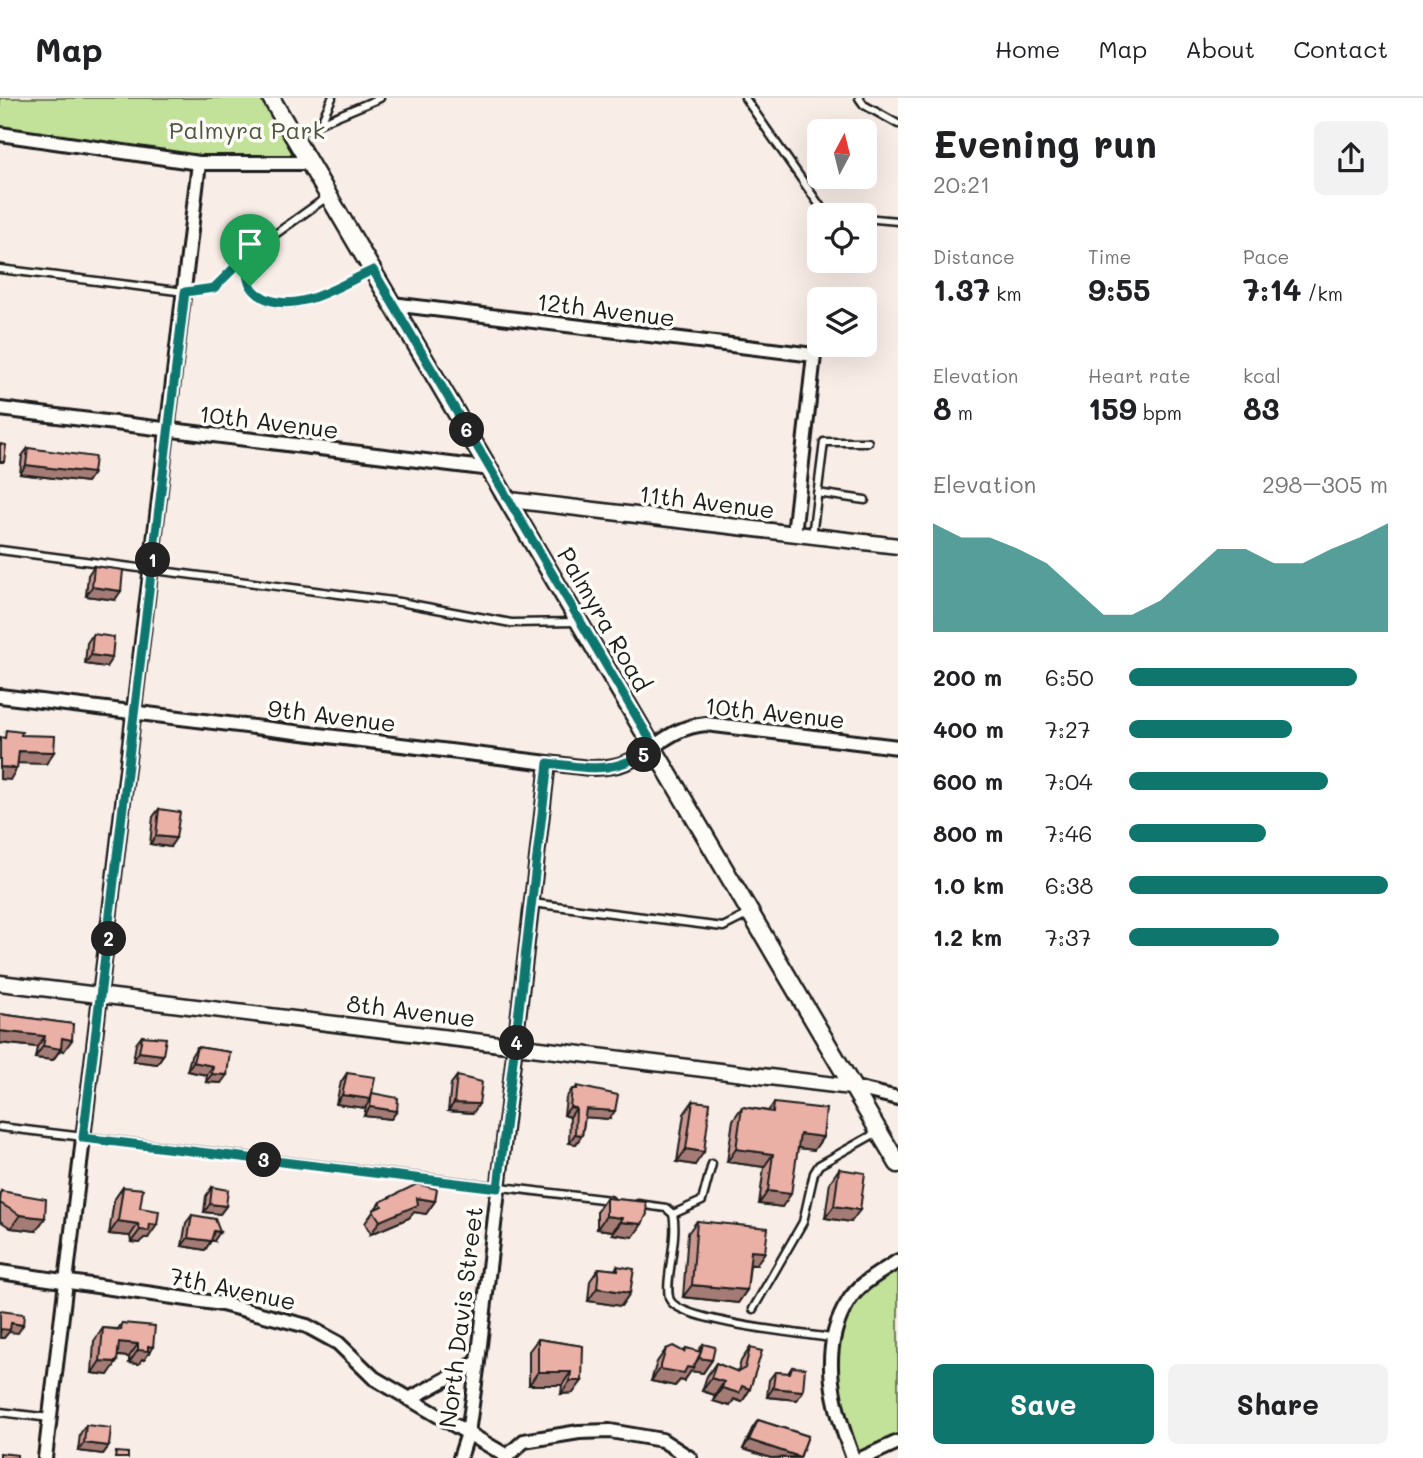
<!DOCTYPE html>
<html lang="en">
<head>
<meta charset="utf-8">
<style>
  :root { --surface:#fff; --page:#f2f2f2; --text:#202124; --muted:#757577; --line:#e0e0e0; --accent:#0f766e }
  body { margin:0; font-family:Mali,sans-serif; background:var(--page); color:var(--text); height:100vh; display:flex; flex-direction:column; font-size:26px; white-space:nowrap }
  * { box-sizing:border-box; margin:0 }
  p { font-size:23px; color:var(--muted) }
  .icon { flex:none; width:38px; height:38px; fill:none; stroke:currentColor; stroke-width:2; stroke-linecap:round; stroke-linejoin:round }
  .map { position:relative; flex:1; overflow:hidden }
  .sheet { display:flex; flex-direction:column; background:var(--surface); width:525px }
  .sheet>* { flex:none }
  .needle { width:46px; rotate:7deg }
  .controls { position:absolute; left:807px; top:21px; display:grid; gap:14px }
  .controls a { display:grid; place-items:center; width:70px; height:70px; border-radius:10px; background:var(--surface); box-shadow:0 7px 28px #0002; font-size:35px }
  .pin { position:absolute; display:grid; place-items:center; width:60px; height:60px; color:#fff; margin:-72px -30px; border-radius:50% 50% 50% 0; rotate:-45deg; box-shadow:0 0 7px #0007 }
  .pin .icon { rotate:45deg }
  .km { position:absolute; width:35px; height:35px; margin:-18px; border-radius:50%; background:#222; color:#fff; font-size:19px; line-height:35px; text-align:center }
  .round { display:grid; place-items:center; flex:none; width:74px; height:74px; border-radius:10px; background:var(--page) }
  .headline { display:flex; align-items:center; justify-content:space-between; height:119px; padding:0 35px }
  h1 { font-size:38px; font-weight:700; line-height:52px }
  .figures { display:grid; grid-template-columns:repeat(3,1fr); gap:10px; height:119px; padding:7px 35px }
  .figures div { display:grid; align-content:center }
  .figures b { font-size:30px; font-weight:700 }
  .figures small { font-size:19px; font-weight:400 }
  .figures p { font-size:19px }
  .chart { height:196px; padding:14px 35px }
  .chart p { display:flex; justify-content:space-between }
  .chart svg { width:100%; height:126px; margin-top:7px; fill:var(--accent); opacity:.7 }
  .cta { display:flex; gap:14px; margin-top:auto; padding:14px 35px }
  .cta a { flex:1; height:80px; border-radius:10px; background:var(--accent); color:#fff; font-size:28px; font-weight:700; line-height:80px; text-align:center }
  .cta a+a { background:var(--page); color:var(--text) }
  ul { padding:0 35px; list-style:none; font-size:23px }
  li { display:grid; grid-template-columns:112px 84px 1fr; align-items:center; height:52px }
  li i { height:18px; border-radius:9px; background:var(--accent) }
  header { display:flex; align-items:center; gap:42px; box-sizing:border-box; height:98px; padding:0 35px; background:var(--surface); border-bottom:2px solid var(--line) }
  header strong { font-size:33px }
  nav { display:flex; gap:38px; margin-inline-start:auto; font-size:24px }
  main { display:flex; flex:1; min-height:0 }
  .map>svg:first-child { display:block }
</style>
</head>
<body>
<header>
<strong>Map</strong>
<nav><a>Home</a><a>Map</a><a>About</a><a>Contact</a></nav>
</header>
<main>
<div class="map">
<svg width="898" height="1360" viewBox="0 0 898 1360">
  <rect width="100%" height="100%" fill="#f9ede7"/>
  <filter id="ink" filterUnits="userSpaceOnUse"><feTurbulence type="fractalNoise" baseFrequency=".0143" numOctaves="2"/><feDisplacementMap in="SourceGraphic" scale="14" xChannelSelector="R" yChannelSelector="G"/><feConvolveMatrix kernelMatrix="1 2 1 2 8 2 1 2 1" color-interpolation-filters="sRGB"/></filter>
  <g filter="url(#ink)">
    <g fill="#c2e199" stroke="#6f7e5a" stroke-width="2">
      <polygon points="0,0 271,0 308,62 216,64 0,34"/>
      <polygon points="898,1166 898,1342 855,1360 843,1329 833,1256 850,1205"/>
    </g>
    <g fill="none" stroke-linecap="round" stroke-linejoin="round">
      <defs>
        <g id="service">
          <polyline points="745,0 825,115 842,117"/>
          <polyline points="859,0 864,7 898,26"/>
          <polyline points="321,24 332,0"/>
          <polyline points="294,36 380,0"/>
          <path d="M327 99 249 155C246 170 244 185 258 196 290 221 340 187 371 173"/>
          <polyline points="864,120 898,123"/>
          <polyline points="0,171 185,194 214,190 248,156"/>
          <polyline points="817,395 865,402"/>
          <polyline points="812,438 824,344 868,344"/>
          <polyline points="0,452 400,504 511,525 578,524"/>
          <polyline points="532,805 723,829 749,816"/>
          <polyline points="0,1029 610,1102"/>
          <path d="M638 1106 666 1110 673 1116C679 1140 663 1187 670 1202 681 1224 805 1236 832 1240"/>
          <polyline points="673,1116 702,1103 712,1066"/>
          <polyline points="753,1211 803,1124 814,1075 819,1067 876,1035"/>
          <polyline points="0,1314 50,1320"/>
        </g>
        <g id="minor">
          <polyline points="0,36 199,65 309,65"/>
          <polyline points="392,206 814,257 794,436"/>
          <polyline points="0,311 491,371"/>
          <path d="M0 598 589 670C650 672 654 631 706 626L898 649"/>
          <polyline points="851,989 898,1000"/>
          <polyline points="0,1174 222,1206 307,1228 338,1245 374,1280 507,1358"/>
          <polyline points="409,1301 478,1264"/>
          <polyline points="45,1360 199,65"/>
          <polyline points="460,1360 468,1335 478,1264 548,665"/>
          <polyline points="505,1360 524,1343 579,1334 610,1333 662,1342 690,1360"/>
          <path d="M853 1360C834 1310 817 1253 848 1204 859 1185 880 1175 898 1163"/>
          <polyline points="863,1360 898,1344"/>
        </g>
        <g id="tertiary">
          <polyline points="510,402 898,448"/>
          <polyline points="0,885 851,989"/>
        </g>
        <polyline id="secondary" points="271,0 898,1066"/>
      </defs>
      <use href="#service" stroke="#1c1c1c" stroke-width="11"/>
      <use href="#minor" stroke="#1c1c1c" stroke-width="18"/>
      <use href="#tertiary" stroke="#1c1c1c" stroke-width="19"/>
      <use href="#secondary" stroke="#1c1c1c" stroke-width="21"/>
      <use href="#service" stroke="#fdfcf7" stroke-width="6"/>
      <use href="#minor" stroke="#fdfcf7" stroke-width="12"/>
      <use href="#tertiary" stroke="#fdfcf7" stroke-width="14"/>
      <use href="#secondary" stroke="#fdfcf7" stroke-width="16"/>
    </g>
    <g fill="#c9978f" stroke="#1c1c1c" stroke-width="2">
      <polygon points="28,350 93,375 87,384 20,376 22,358"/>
      <polygon points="94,468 115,502 86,498 88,477"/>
      <polygon points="93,536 106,569 85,566 87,545"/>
      <polygon points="159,711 170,749 150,746 153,719"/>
      <polygon points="0,916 73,926 64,953 60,952 53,962 35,960 37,949 0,945"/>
      <polygon points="142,938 163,957 157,966 133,963 136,946"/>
      <polygon points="197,949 230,954 221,985 206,984 207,977 187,973 191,958"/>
      <polygon points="347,975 372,996 397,1013 391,1021 364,1018 366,1008 365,1010 336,1006 341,984"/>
      <polygon points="457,978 473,1015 448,1013 451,986"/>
      <polygon points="577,988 609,1021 585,1019 582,1037 576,1046 569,1045 570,1019 564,1017 566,1000 572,991 575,991"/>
      <polygon points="693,1003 695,1067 677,1064 684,1016"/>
      <polygon points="774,1005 823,1039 814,1052 798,1050 782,1109 759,1106 764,1069 727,1064 733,1022 742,1009 768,1013"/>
      <polygon points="839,1071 851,1124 825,1120 830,1084"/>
      <polygon points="123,1089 140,1110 148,1140 144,1140 140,1145 131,1144 130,1138 109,1136 114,1102"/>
      <polygon points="212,1089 226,1108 220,1116 204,1114 206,1098"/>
      <polygon points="1,1093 36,1133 11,1130 0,1123 0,1095"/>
      <polygon points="606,1100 646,1104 633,1139 612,1136 613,1133 597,1131 597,1113"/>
      <polygon points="435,1103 426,1116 414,1114 409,1120 371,1136 365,1125 380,1104"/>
      <polygon points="192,1117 214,1143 211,1142 205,1152 182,1148 186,1125"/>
      <polygon points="697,1123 756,1167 750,1167 747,1192 738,1205 683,1199 688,1135"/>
      <polygon points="617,1168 630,1195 621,1208 588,1203 590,1183 599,1170 615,1172"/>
      <polygon points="122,1225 153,1249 144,1262 142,1261 139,1266 129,1265 129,1259 118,1258 108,1277 92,1275 94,1243 103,1230 118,1231"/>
      <polygon points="538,1241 583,1248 573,1295 561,1296 562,1287 529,1287 529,1253"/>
      <polygon points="703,1246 712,1262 703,1275 691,1273 684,1283 680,1282 675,1288 651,1283 657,1264 666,1251 683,1254 686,1250 698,1254"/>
      <polygon points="750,1250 750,1291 742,1304 734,1301 730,1308 713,1303 715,1297 702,1293 707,1278 716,1265 738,1274 741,1263"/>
      <polygon points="792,1269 803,1293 797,1302 767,1299 769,1282 775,1274 788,1275"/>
      <polygon points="758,1322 808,1338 800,1360 771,1360 743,1351 752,1331"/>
      <polygon points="86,1327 109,1348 103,1356 78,1353 80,1336"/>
    </g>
    <g fill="#a47b74" stroke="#1c1c1c" stroke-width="2">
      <polygon points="26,367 93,375 87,384 20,376"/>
      <polygon points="92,489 121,493 115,502 86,498"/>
      <polygon points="91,557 112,560 106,569 85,566"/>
      <polygon points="19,653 54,654 46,666 11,665"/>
      <polygon points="0,669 17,670 10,682 0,681"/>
      <polygon points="156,738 176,740 170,749 150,746"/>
      <polygon points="0,933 45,938 37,949 0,945"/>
      <polygon points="62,940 72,942 64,953 60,952 53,962 35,960 43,948"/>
      <polygon points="139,954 163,957 157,966 133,963"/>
      <polygon points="193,964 213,968 207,977 187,973"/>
      <polygon points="212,976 227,977 221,985 206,984"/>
      <polygon points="342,997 371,1001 365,1010 336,1006"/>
      <polygon points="454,1005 479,1006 473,1015 448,1013"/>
      <polygon points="370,1009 397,1013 391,1021 364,1018"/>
      <polygon points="570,1009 576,1010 570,1019 564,1017"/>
      <polygon points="586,1011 615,1013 609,1021 580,1019"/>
      <polygon points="575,1036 582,1037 576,1046 569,1045"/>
      <polygon points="800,1036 823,1039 814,1052 791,1049"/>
      <polygon points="686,1051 704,1054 695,1067 677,1064"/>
      <polygon points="736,1051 773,1056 764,1069 727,1064"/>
      <polygon points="768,1093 791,1096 782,1109 759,1106"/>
      <polygon points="417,1100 435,1103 426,1116 414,1114 409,1120 371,1136 380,1123"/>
      <polygon points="210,1106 226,1108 220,1116 204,1114"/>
      <polygon points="834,1108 860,1112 851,1124 825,1120"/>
      <polygon points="20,1117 45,1120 36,1133 11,1130"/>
      <polygon points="606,1118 622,1120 613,1133 597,1131"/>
      <polygon points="118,1123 138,1126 130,1138 109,1136"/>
      <polygon points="621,1124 642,1126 633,1139 612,1136"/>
      <polygon points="150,1126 157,1127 148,1140 144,1140 140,1145 131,1144 140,1132"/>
      <polygon points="214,1133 220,1134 214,1143 208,1142"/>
      <polygon points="188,1140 211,1143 205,1152 182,1148"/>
      <polygon points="751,1153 765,1154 756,1167 742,1166"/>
      <polygon points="692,1187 747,1192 738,1205 683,1199"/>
      <polygon points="597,1190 630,1195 621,1208 588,1203"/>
      <polygon points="11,1225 23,1227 18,1235 9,1234 4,1240 0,1240 0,1232"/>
      <polygon points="119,1244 138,1246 129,1259 110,1257"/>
      <polygon points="148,1248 153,1249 144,1262 142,1261 139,1266 129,1265 138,1252"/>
      <polygon points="699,1260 712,1262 703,1275 691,1273 684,1283 680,1282 675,1288 651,1283 660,1271 687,1269 692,1270"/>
      <polygon points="100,1263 117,1264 108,1277 92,1275"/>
      <polygon points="538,1274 571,1274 562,1287 529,1287"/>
      <polygon points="711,1280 724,1284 715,1297 702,1293"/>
      <polygon points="570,1283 582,1283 573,1295 561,1296"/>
      <polygon points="742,1288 750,1291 742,1304 734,1301 730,1308 713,1303 722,1290"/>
      <polygon points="773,1290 803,1293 797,1302 767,1299"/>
      <polygon points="749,1342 800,1359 771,1360 743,1351"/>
      <polygon points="84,1345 109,1348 103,1356 78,1353"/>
    </g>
    <g fill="#eab0a6" stroke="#1c1c1c" stroke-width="2">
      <polygon points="0,346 6,347 4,364 0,364"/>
      <polygon points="28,350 95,359 93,375 26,367"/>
      <polygon points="94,468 123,472 121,493 92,489"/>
      <polygon points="93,536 114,539 112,560 91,557"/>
      <polygon points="6,632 22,634 21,637 55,638 54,654 19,653 17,670 0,669 0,639 5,640"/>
      <polygon points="159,711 180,714 176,740 156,738"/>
      <polygon points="0,916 73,926 72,942 62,940 61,951 43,948 45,938 0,933"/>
      <polygon points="142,938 166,940 163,957 139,954"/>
      <polygon points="197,949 230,954 227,977 212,976 213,968 193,964"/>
      <polygon points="347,975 375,979 371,1001 342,997"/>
      <polygon points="457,978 482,984 479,1006 454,1005"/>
      <polygon points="577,988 618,997 615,1013 586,1011 582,1037 575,1036 576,1010 570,1009 572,991 577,991"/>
      <polygon points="372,995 398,1000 397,1013 370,1009"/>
      <polygon points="693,1003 710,1005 704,1054 686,1051"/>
      <polygon points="774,1005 826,1011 823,1039 800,1036 791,1096 768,1093 773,1056 736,1051 742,1009 773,1014"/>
      <polygon points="839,1071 865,1075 860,1112 834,1108"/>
      <polygon points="417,1086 437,1091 435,1103 417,1100 418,1107 380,1123 373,1112 382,1108 380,1104"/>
      <polygon points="123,1089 143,1091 140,1110 159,1113 157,1127 150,1126 149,1133 140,1132 138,1126 118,1123"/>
      <polygon points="212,1089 228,1092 226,1108 210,1106"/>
      <polygon points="1,1093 46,1101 45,1120 20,1117 0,1105"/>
      <polygon points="606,1100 646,1104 647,1116 642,1126 621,1124 622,1120 606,1118"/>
      <polygon points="192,1117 215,1121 220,1134 214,1133 211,1143 188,1140"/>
      <polygon points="697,1123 768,1130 765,1154 751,1153 747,1192 692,1187"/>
      <polygon points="617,1168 634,1171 630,1195 597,1190 599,1170 618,1172"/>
      <polygon points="0,1213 24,1216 23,1227 11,1225 10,1232 1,1231 0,1236"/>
      <polygon points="122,1225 155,1228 153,1249 148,1248 148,1253 138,1252 138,1246 119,1244 117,1264 100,1263 103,1230 121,1232"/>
      <polygon points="538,1241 583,1248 582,1283 570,1283 571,1274 538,1274"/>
      <polygon points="703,1246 715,1249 712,1262 699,1260"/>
      <polygon points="673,1248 684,1254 686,1250 701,1254 693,1270 687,1269 684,1275 660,1271 666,1251"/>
      <polygon points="750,1250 762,1253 750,1291 742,1288 739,1295 722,1290 724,1284 711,1280 716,1265 738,1274 745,1270"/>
      <polygon points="792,1269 805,1270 803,1293 773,1290 775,1274 790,1275"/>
      <polygon points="758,1322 808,1338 800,1359 749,1342"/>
      <polygon points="86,1327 111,1330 109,1348 84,1345"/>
      <polygon points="116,1354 128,1355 128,1360 115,1360"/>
      <polygon points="0,1355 17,1357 17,1360 0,1360"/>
    </g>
  </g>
  <g fill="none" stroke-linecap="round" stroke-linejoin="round" filter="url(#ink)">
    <defs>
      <path id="route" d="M249 155C246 170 244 185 258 196 292 221 341 186 373 172L655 650C611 676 596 671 548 665L498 1090 83 1040 185 194 214 190Z"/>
    </defs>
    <use href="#route" stroke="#fff" stroke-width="14"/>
    <use href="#route" stroke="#0f766e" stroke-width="9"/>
  </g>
  <g text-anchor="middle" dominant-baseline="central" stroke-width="7" stroke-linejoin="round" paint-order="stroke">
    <g font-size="24" fill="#4e5742" stroke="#fdfcf7">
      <text x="247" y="31">Palmyra Park</text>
    </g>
    <g font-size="24" fill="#1c1c1c" stroke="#fdfcf7">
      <text transform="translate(606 211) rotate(7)">12th Avenue</text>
      <text transform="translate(269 323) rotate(7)">10th Avenue</text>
      <text transform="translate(707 403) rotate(7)">11th Avenue</text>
      <text transform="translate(605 521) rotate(60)">Palmyra Road</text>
      <text transform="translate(775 614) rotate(6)">10th Avenue</text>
      <text transform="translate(332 617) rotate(7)">9th Avenue</text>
      <text transform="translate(411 912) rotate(7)">8th Avenue</text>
      <text transform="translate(233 1190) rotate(12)">7th Avenue</text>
      <text transform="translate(460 1219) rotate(-83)">North Davis Street</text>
    </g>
  </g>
</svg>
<div class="controls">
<a><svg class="needle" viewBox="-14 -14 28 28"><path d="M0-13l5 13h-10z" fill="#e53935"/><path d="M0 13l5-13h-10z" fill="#757577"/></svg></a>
<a><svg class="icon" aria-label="locate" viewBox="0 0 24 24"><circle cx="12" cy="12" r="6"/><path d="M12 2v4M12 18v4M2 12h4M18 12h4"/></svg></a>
<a><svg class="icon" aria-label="layers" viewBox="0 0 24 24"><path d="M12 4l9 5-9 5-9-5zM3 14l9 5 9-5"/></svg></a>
</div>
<div class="pin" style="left:250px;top:188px;background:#1e9e55"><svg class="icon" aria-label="arrive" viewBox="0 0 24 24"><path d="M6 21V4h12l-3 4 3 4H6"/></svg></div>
<b class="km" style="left:153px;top:462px">1</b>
<b class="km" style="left:109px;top:841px">2</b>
<b class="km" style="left:264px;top:1062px">3</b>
<b class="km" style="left:517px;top:945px">4</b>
<b class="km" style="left:644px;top:657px">5</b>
<b class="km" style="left:467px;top:332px">6</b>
</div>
<section class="sheet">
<div class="headline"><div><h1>Evening run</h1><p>20:21</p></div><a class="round"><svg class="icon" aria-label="share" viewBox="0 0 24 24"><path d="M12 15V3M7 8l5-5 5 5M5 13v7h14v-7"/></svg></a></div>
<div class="figures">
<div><p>Distance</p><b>1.37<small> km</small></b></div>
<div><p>Time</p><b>9:55</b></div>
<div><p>Pace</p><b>7:14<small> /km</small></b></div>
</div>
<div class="figures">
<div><p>Elevation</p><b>8<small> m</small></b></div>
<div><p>Heart rate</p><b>159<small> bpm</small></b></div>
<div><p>kcal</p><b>83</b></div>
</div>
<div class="chart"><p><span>Elevation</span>298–305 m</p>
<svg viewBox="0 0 160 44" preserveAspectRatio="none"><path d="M0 44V6L10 11L20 11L30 15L40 20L50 29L60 38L70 38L80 33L90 24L100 15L110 15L120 20L130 20L140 15L150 11L160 6V44z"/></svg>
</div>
<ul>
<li><b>200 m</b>6:50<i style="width:88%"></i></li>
<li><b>400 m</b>7:27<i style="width:63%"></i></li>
<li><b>600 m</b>7:04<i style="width:77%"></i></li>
<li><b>800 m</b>7:46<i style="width:53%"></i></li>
<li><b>1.0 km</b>6:38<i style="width:100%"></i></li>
<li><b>1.2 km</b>7:37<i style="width:58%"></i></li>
</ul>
<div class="cta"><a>Save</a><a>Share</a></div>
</section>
</main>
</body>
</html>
